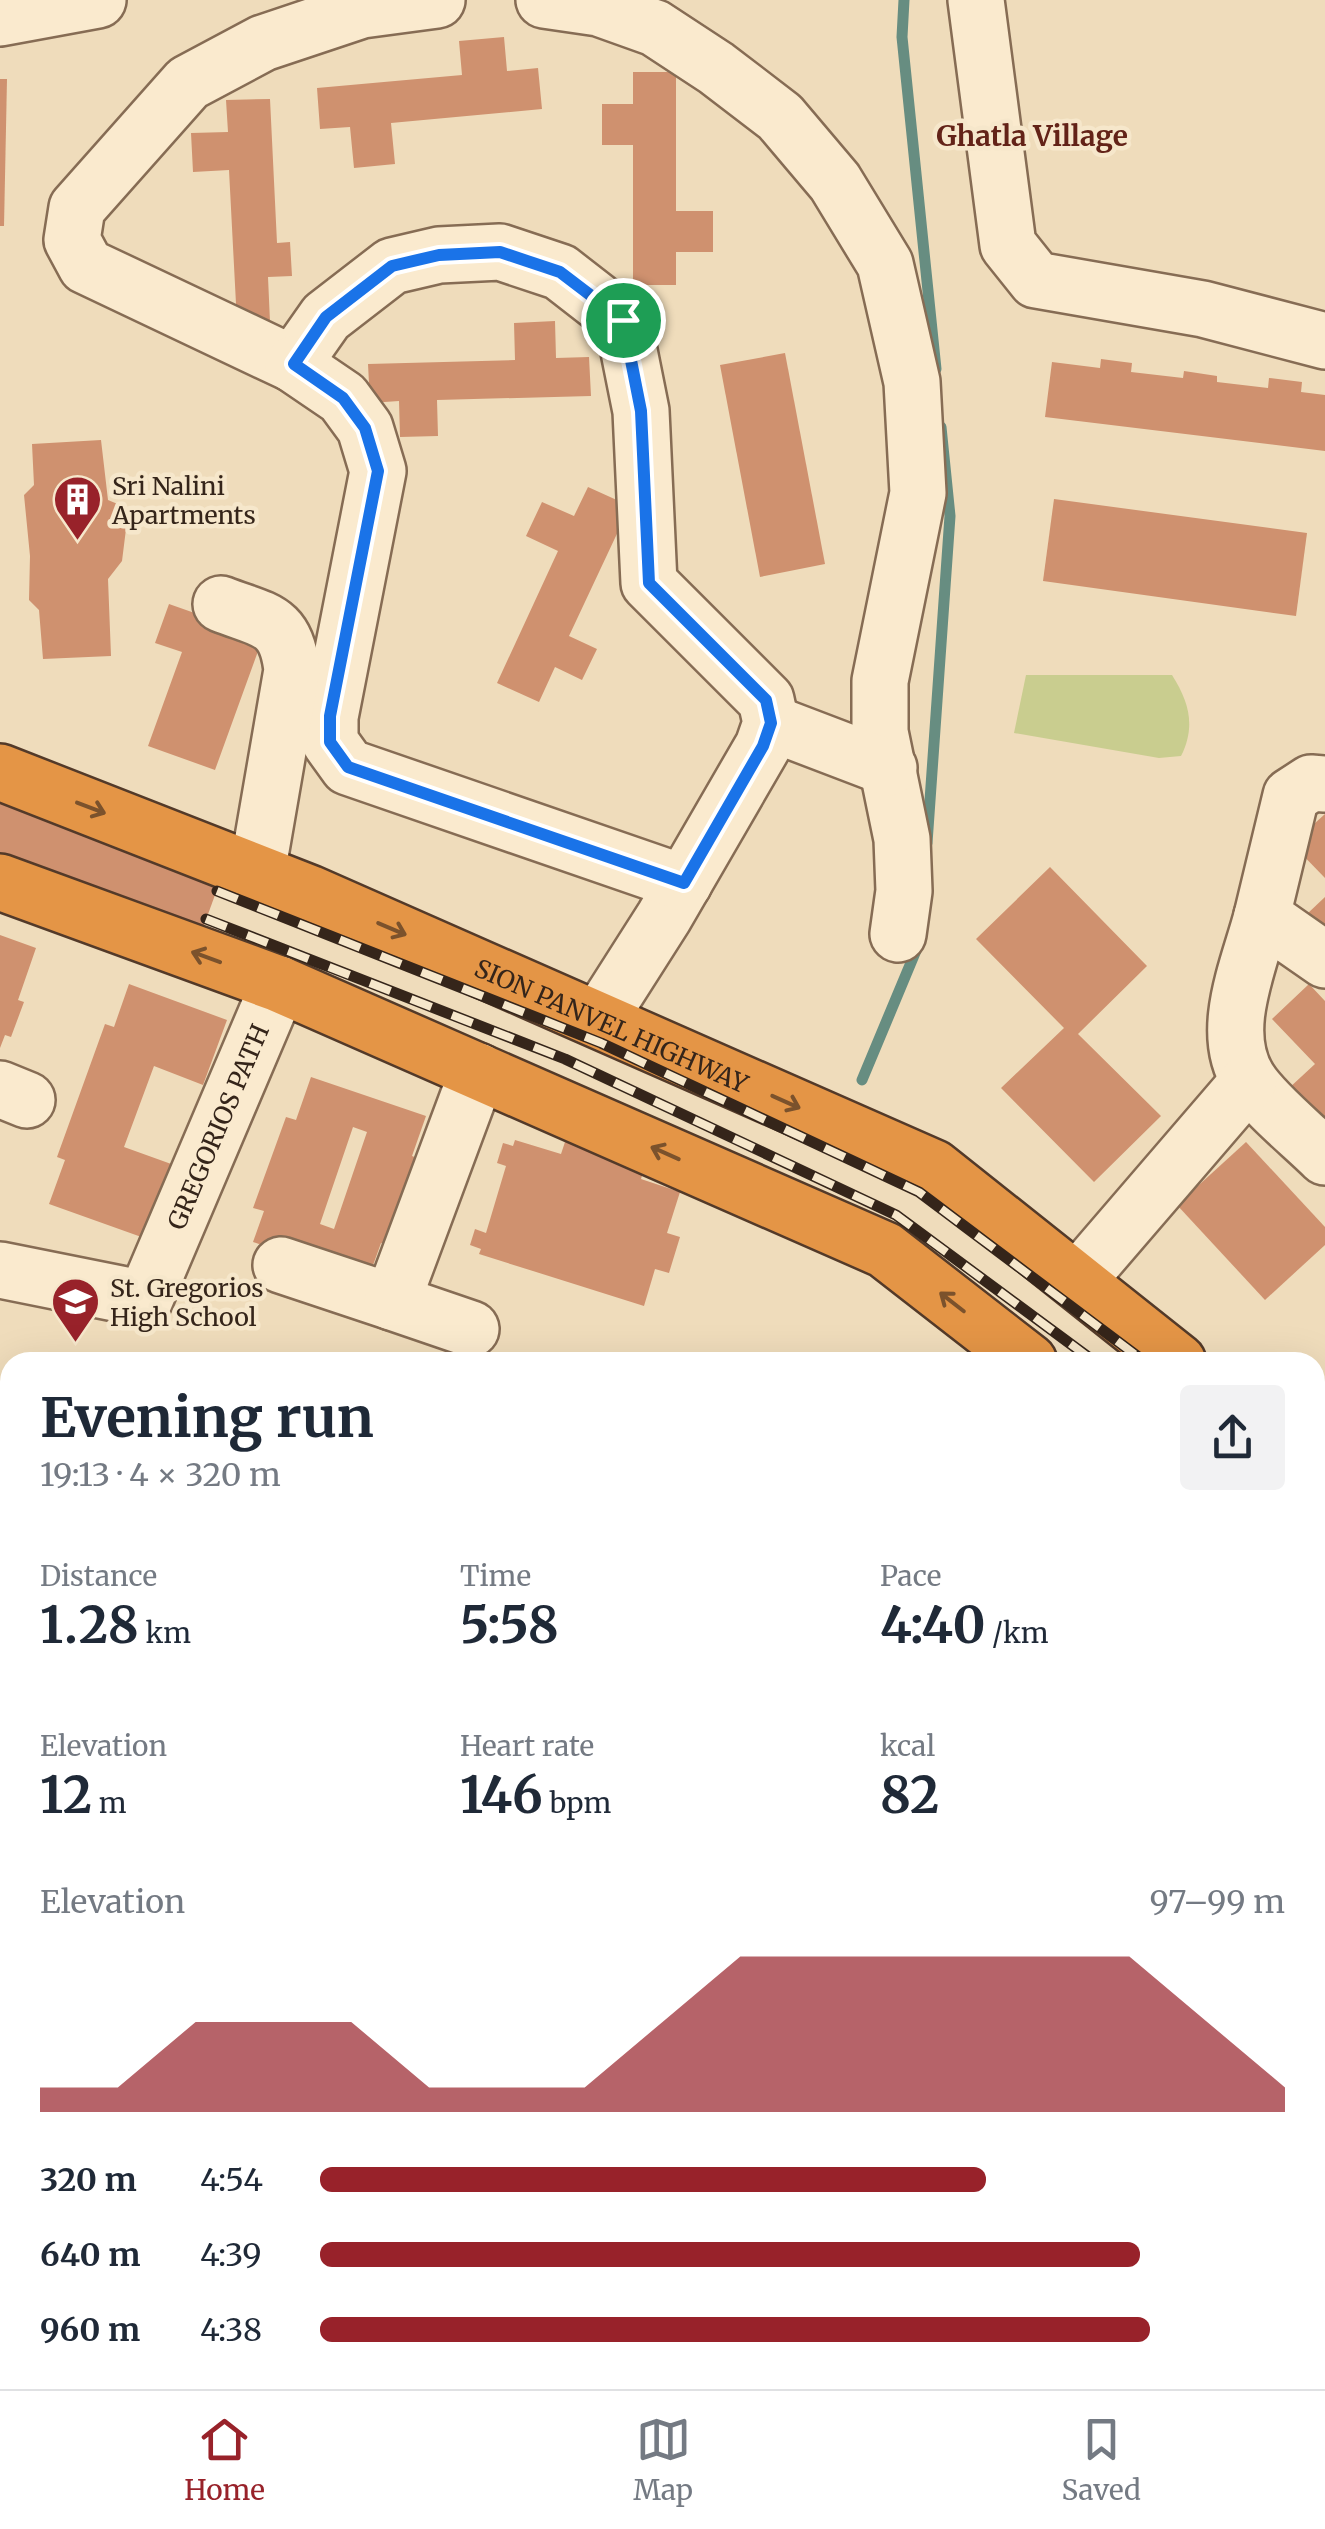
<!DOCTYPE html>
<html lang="en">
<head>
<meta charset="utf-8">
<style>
  :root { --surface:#fff; --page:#f2f2f3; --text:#1f2937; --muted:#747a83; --line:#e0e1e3; --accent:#98222a }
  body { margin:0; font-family:Merriweather,serif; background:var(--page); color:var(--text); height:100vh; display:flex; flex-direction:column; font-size:38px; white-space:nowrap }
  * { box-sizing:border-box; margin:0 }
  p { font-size:32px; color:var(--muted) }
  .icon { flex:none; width:55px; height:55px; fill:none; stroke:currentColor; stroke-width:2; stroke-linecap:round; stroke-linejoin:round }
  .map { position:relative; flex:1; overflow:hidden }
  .panel { position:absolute; left:0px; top:1352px; width:1325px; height:1038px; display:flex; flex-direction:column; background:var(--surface); border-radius:30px 30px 0 0; box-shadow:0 10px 40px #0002 }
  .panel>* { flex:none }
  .pin { position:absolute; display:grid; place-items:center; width:85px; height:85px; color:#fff; margin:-42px; border:5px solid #fff; border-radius:50%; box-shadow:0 2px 10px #0007 }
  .round { display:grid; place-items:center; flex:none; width:105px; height:105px; border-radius:10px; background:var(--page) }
  .overview { display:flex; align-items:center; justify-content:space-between; height:170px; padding:0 40px }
  h1 { font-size:55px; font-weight:700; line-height:75px }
  .metrics { display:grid; grid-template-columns:repeat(3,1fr); gap:15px; height:170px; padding:10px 40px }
  .metrics div { display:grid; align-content:center }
  .metrics b { font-size:50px; font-weight:700 }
  .metrics small { font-size:28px; font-weight:400 }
  .metrics p { font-size:28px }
  .chart { height:280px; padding:20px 40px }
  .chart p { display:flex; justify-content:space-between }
  .chart svg { width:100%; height:180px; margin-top:10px; fill:var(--accent); opacity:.7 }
  ul { padding:0 40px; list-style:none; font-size:32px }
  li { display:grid; grid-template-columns:160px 120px 1fr; align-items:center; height:75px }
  li i { height:25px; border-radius:12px; background:var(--accent) }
  .tabs { display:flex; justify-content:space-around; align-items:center; height:140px; border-top:2px solid var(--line); background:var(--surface); font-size:28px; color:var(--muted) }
  .tabs a { display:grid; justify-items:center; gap:5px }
  .tabs .selected { color:var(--accent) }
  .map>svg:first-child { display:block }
</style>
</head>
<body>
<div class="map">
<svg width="1325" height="2389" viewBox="0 0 1325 2389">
  <rect width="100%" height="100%" fill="#efdcbb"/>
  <g fill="#c9cd8f">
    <path d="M1026 675H1172C1189 702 1196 726 1181 756L1159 758 1014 733Z"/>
    <polygon points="0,2191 10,2199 10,2380 190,2380 198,2389 0,2389"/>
  </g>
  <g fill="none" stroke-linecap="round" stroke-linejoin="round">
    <g stroke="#678d81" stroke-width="11">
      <polyline points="904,0 902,37 936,369"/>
      <polyline points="927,843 950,516 941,427"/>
      <polyline points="862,1080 920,941"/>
    </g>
  </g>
  <g fill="#cf916f" fill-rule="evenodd">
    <polygon points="504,37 507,71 538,68 542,109 391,123 395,164 354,168 350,127 320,129 317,88 462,75 459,41"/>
    <polygon points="633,72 676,72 676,211 713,211 713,252 676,252 676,285 633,285 633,145 602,145 602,104 633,104"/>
    <polygon points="0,79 7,79 4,226 0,226"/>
    <polygon points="270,99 277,243 290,242 292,276 268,277 270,322 237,323 229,170 193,172 191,133 228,132 226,100"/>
    <polygon points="555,321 556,358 589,357 591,396 437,400 438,436 400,437 399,401 370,403 368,364 515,360 514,323"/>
    <polygon points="785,353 825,564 760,577 720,365"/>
    <polygon points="1101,359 1132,363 1131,372 1183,378 1184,371 1217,376 1217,382 1268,388 1269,378 1302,382 1301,392 1325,395 1325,451 1045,417 1052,362 1100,368"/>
    <polygon points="101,440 108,500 120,505 126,529 122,561 108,579 111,656 43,659 39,610 29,600 30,556 24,495 34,485 32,444"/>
    <polygon points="588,487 630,506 569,636 597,649 582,680 555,667 539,702 497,683 558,551 526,536 542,502 574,516"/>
    <polygon points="1054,499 1307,533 1296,616 1043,581"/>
    <polygon points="169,604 223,623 261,643 215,770 148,746 182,652 155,643"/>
    <polygon points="0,762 232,848 190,964 0,894"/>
    <polygon points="1325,814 1325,878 1292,844"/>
    <polygon points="1050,867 1147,966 1078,1034 1161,1116 1094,1182 1001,1088 1064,1028 976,939"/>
    <polygon points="1325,897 1325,933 1307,914"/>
    <polygon points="0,935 36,948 18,1000 24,1002 11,1037 5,1035 0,1048"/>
    <polygon points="129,984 227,1020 203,1085 154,1066 124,1147 174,1165 147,1239 49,1204 65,1160 57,1157 105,1024 114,1027"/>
    <polygon points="1309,984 1325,1001 1325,1123 1288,1089 1315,1064 1272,1019"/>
    <path d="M311 1077 426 1116 412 1156 425 1161 394 1247 381 1243 367 1282 253 1242 264 1211 253 1208 286 1117 296 1120ZM353 1127 367 1132 334 1229 320 1224Z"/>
    <polygon points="515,1140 561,1154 565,1142 645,1166 641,1179 680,1192 667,1233 680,1237 669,1273 655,1269 644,1306 479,1254 481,1249 470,1245 475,1229 486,1233 506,1166 497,1163 503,1143 513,1146"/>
    <polygon points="1246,1142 1325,1227 1325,1245 1265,1300 1177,1205"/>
    <polygon points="1315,1796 1325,1805 1325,1867 1315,1858"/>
  </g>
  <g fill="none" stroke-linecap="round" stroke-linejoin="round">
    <defs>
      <g id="minor">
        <polyline points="437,0 362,10 263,43 188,83 77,208 72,240 86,266 293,364 326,317 392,266 439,255 500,252 560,272 623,321 641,411 649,583 766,700 771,723 763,746 664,917 599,1019"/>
        <polyline points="544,0 599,8 655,28 716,68 780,117 835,182 885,264 912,382 918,493 880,681 880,732 902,839 904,891 898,934"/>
        <polyline points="976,0 1008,245 1036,280 1203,309 1325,341"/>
        <polyline points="0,18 98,0"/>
        <polyline points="293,364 343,398 365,428 378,471 330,717 330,742 348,767 684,883"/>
        <path d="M221 604C264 621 286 618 292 670L257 873"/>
        <polyline points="771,723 889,768"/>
        <polyline points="1262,916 1291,796 1311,783 1325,784"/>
        <path d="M1325 960 1262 916C1249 966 1218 1032 1249 1080 1264 1104 1304 1136 1325 1157"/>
        <polyline points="0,1089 27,1100"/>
        <polyline points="281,1265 392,1302 478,1071"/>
        <path id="s1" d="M0 1270 145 1299 279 984"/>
        <polyline points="1077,1281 1249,1081"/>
        <polyline points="392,1302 471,1329"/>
        <polyline points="1315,1676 1325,1666"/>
        <polyline points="0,1859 10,1928"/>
        <polyline points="1315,1973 1325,1986"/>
        <polyline points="964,2389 966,2380"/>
      </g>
      <g id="highway">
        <path id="s2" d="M0 772 309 893 934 1168 1178 1362"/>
        <polyline points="0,882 279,984 885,1250 1029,1362"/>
        <polyline points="1315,1498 1325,1507"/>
        <polyline points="1315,1630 1325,1640"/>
      </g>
    </defs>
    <use href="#minor" stroke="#866c54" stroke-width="60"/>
    <use href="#highway" stroke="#533a29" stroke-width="60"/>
    <use href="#minor" stroke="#faeace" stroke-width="55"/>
    <use href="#highway" stroke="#e49546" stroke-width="55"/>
    <defs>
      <g id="rail">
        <polyline points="217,891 601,1043 919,1192 1145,1362"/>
        <polyline points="206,919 565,1059 896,1215 1095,1362"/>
        <polyline points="1315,1532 1325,1542"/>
        <polyline points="1315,1575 1325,1585"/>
      </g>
    </defs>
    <use href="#rail" stroke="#35251a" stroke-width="11"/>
    <use href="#rail" stroke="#f6e7cb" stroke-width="8" stroke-dasharray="22" stroke-linecap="butt"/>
  </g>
  <defs><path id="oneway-shaft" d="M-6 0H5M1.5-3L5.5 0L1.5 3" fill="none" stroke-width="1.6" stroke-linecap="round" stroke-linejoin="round" transform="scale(2.5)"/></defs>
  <g stroke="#7b522c">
    <use href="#oneway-shaft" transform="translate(91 808) rotate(21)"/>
    <use href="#oneway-shaft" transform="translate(392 929) rotate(23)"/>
    <use href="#oneway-shaft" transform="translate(206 957) rotate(-160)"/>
    <use href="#oneway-shaft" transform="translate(786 1102) rotate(24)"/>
    <use href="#oneway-shaft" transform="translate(665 1153) rotate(-156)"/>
    <use href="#oneway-shaft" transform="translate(952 1302) rotate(-142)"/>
  </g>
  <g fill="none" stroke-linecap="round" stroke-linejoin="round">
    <defs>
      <polygon id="route" points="500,252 560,272 623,320 641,411 649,583 766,700 771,723 763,746 684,883 348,767 330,742 330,716 378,471 365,428 343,398 294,364 326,317 392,266 439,255"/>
    </defs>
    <use href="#route" stroke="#fff" stroke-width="20"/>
    <use href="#route" stroke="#1a73e8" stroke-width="12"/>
  </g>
  <defs>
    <symbol id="building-pin" viewBox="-11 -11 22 30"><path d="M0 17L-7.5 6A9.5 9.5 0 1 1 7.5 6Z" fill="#98222a" stroke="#f6e7cb"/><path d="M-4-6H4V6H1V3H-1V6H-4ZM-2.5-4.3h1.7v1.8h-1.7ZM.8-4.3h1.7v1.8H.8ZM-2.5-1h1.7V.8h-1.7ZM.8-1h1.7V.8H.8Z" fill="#fff"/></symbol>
    <symbol id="school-pin" viewBox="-11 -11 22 30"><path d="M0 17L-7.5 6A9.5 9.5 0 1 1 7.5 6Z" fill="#98222a" stroke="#f6e7cb"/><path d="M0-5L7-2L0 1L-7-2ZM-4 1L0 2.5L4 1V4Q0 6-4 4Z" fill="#fff"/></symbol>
  </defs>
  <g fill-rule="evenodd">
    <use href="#building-pin" x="50" y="472" width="55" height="75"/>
    <use href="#school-pin" x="48" y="1274" width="55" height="75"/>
  </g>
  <g text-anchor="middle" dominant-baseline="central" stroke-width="9" stroke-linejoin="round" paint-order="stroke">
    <g font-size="25" fill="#35251a" stroke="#f6e7cb" text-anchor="start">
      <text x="112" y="486">Sri Nalini<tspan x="112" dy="29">Apartments</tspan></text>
      <text x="110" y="1288">St. Gregorios<tspan x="110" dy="29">High School</tspan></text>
    </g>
    <g font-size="25" fill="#35251a" stroke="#f6e7cb">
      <text stroke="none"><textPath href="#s2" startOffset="662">SION PANVEL HIGHWAY</textPath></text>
      <text stroke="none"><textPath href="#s1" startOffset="335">GREGORIOS PATH</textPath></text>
    </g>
    <g font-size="28" font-weight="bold" fill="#632318" stroke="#f6e7cb">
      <text x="1032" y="136">Ghatla Village</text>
    </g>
  </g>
</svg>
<div class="pin" style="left:623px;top:320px;background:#1e9e55"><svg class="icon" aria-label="arrive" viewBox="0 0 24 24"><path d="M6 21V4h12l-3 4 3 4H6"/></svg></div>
<section class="panel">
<div class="overview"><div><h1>Evening run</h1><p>19:13 · 4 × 320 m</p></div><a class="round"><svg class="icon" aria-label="share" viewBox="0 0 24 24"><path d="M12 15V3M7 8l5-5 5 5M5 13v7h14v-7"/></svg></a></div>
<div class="metrics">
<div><p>Distance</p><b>1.28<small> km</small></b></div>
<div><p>Time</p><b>5:58</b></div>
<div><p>Pace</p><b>4:40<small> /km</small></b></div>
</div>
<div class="metrics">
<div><p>Elevation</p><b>12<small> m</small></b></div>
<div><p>Heart rate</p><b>146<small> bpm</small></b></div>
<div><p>kcal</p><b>82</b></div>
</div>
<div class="chart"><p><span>Elevation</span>97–99 m</p>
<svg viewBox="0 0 160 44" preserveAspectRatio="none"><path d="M0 44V38L10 38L20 22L30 22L40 22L50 38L60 38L70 38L80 22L90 6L100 6L110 6L120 6L130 6L140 6L150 22L160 38V44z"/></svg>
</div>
<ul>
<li><b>320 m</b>4:54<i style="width:69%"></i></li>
<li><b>640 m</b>4:39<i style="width:85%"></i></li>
<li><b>960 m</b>4:38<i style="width:86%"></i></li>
</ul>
</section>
</div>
<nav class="tabs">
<a class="selected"><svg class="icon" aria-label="home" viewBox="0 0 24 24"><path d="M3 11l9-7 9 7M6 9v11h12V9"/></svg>Home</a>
<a><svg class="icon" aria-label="map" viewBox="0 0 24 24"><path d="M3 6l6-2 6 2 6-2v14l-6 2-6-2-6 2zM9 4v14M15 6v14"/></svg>Map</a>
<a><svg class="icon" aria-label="saved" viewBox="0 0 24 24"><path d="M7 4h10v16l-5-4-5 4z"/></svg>Saved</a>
</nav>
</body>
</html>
